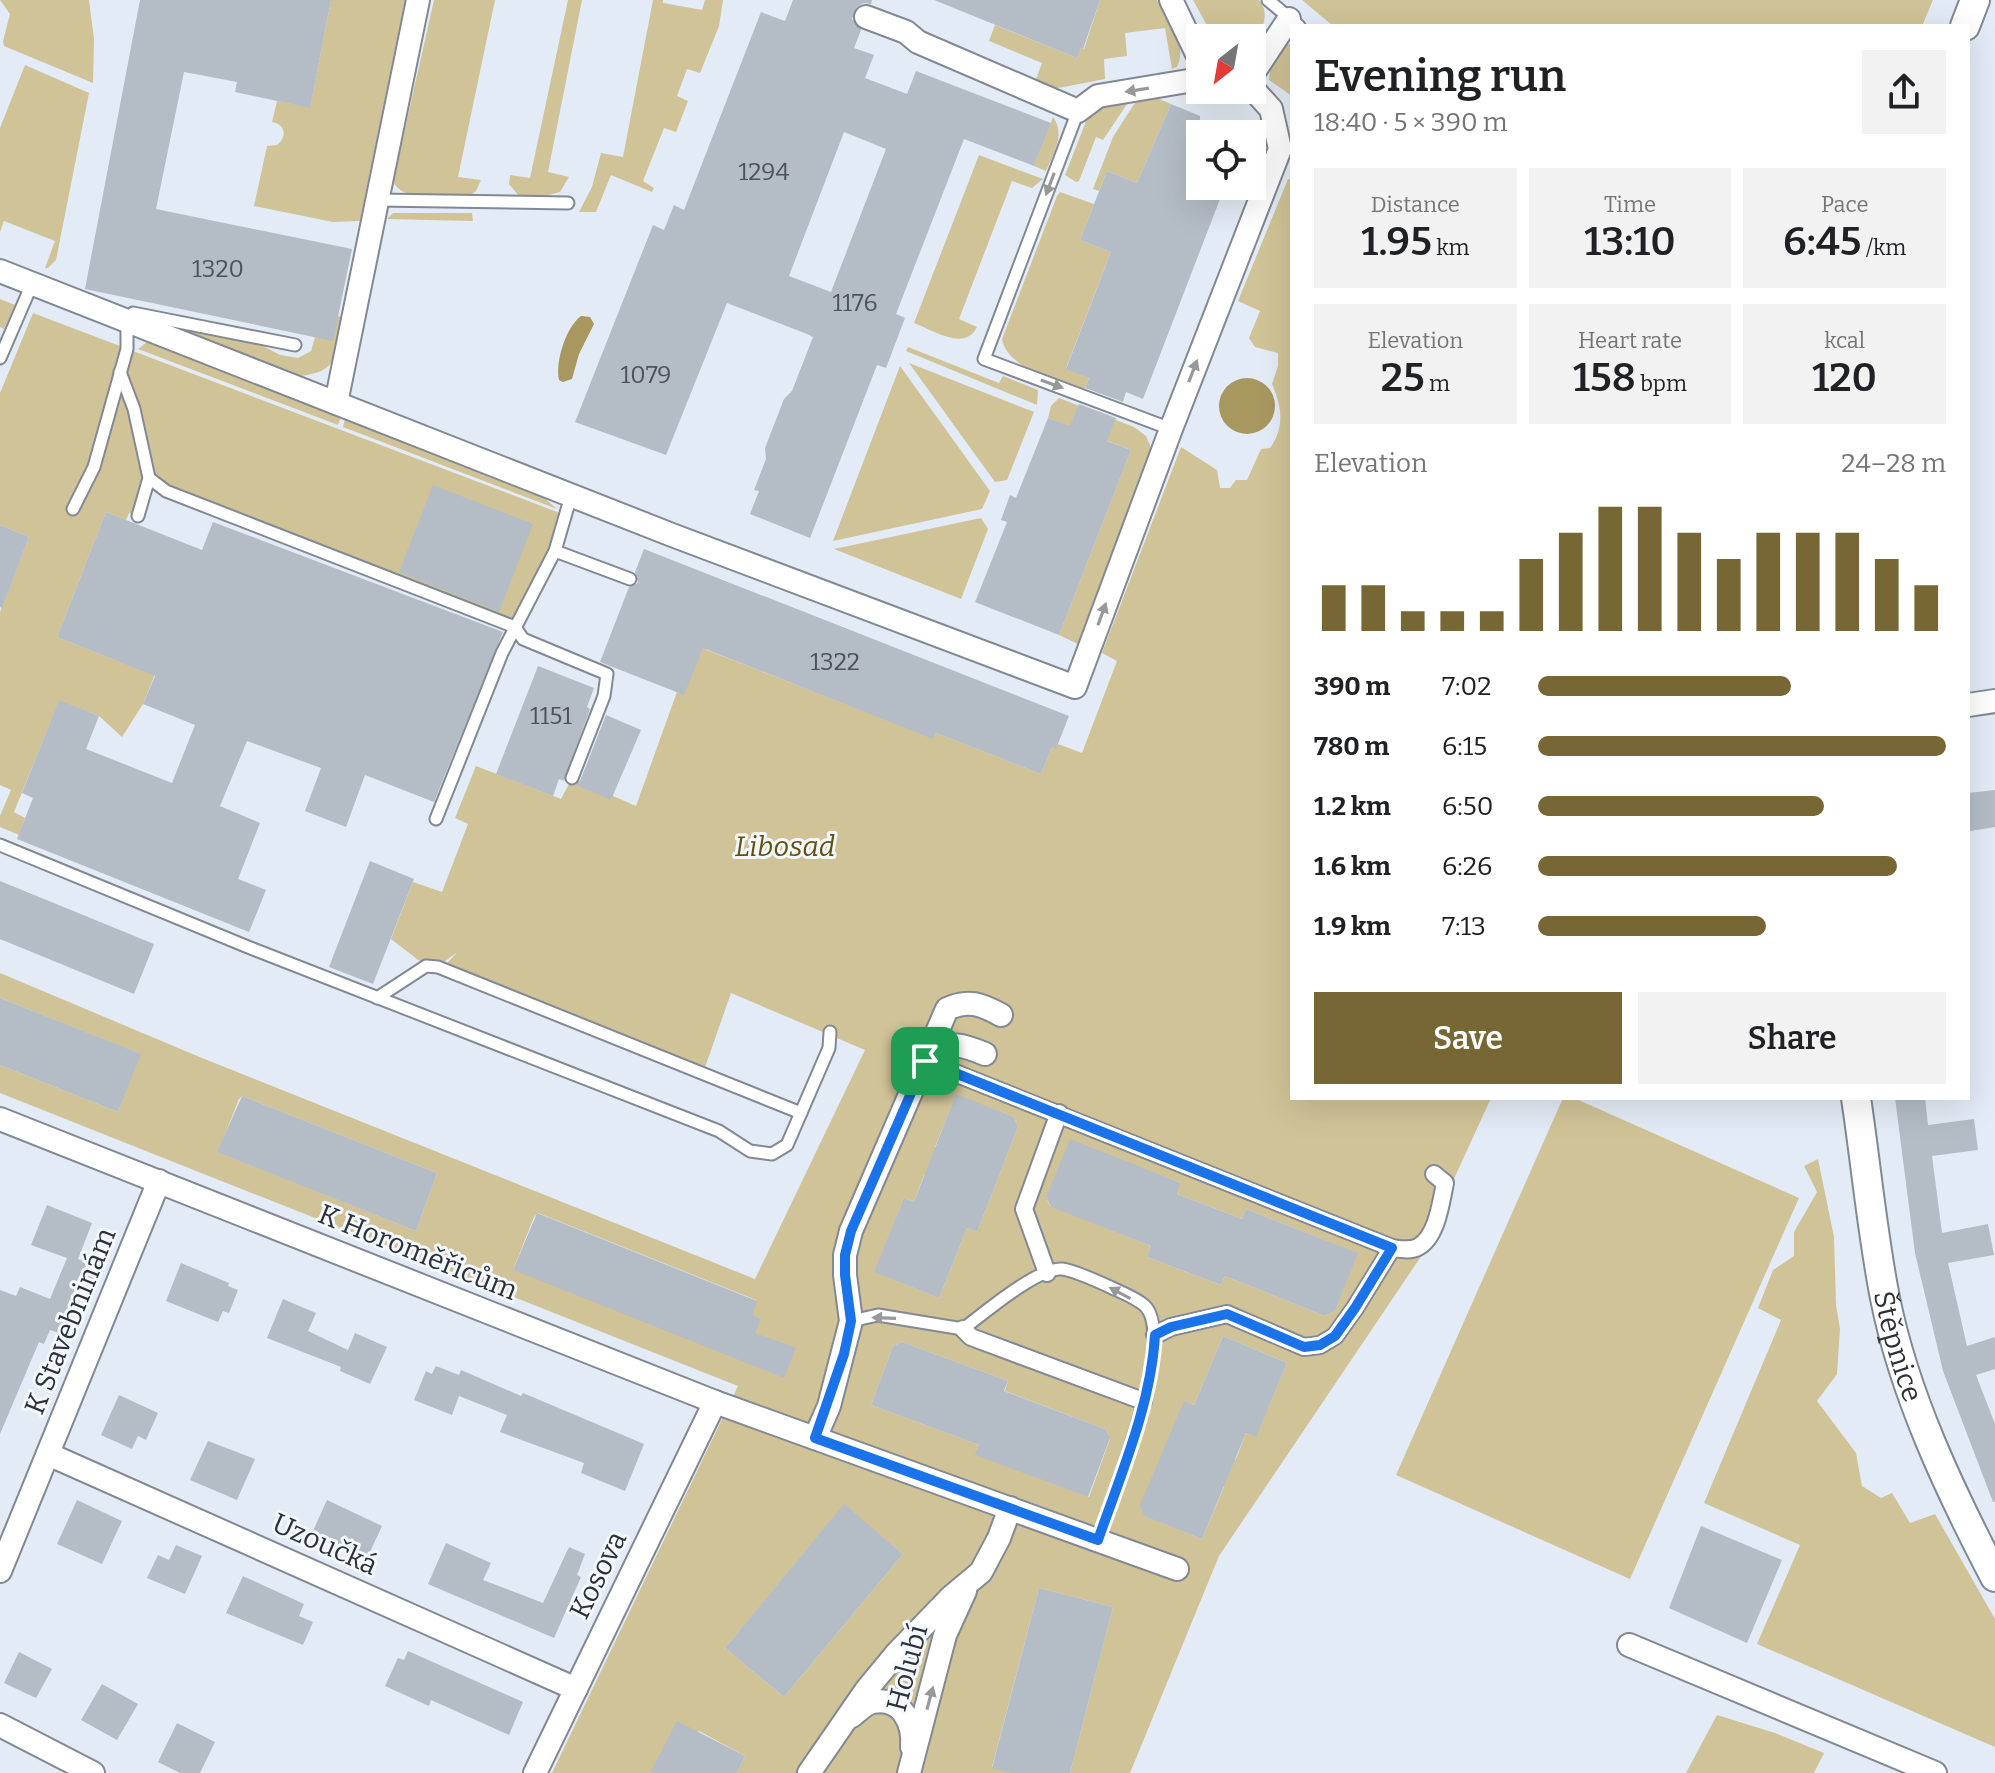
<!DOCTYPE html>
<html lang="en">
<head>
<meta charset="utf-8">
<style>
  :root { --surface:#fff; --page:#f2f2f2; --text:#202124; --muted:#757577; --accent:#766734 }
  body { margin:0; font-family:Bitter,serif; background:var(--page); color:var(--text); height:100vh; display:flex; flex-direction:column; font-size:30px; white-space:nowrap }
  * { box-sizing:border-box; margin:0 }
  p { font-size:26px; color:var(--muted) }
  .icon { flex:none; width:44px; height:44px; fill:none; stroke:currentColor; stroke-width:2; stroke-linecap:round; stroke-linejoin:round }
  .map { position:relative; flex:1; overflow:hidden }
  .drawer { position:absolute; left:1290px; top:24px; width:680px; height:1076px; display:flex; flex-direction:column; background:var(--surface); border-radius:0px; box-shadow:0 8px 32px #0002 }
  .drawer>* { flex:none }
  .needle { width:52px; rotate:211deg }
  .tools { position:absolute; left:1186px; top:24px; display:grid; gap:16px }
  .tools a { display:grid; place-items:center; width:80px; height:80px; border-radius:0px; background:var(--surface); box-shadow:0 8px 32px #0002; font-size:40px }
  .pin { position:absolute; display:grid; place-items:center; width:68px; height:68px; color:#fff; margin:-34px; border-radius:16px; box-shadow:0 4px 12px #0006 }
  .round { display:grid; place-items:center; flex:none; width:84px; height:84px; border-radius:0px; background:var(--page) }
  .summary { display:flex; align-items:center; justify-content:space-between; height:136px; padding:0 24px }
  h1 { font-size:44px; font-weight:600; line-height:60px }
  .metrics { display:grid; grid-template-columns:repeat(3,1fr); gap:12px; height:136px; padding:8px 24px }
  .metrics div { display:grid; align-content:center; border-radius:0px; background:var(--page); text-align:center }
  .metrics b { font-size:40px; font-weight:600 }
  .metrics small { font-size:22px; font-weight:400 }
  .metrics p { font-size:22px }
  .chart { height:224px; padding:16px 24px }
  .chart p { display:flex; justify-content:space-between }
  .chart svg { width:100%; height:144px; margin-top:8px; stroke:var(--accent); stroke-width:6 }
  .primary-button { display:flex; gap:16px; margin-top:auto; padding:16px 24px }
  .primary-button a { flex:1; height:92px; border-radius:0px; background:var(--accent); color:#fff; font-size:32px; font-weight:600; line-height:92px; text-align:center }
  .primary-button a+a { background:var(--page); color:var(--text) }
  ul { padding:0 24px; list-style:none; font-size:26px }
  li { display:grid; grid-template-columns:128px 96px 1fr; align-items:center; height:60px }
  li i { height:20px; border-radius:10px; background:var(--accent) }
  .map>svg:first-child { display:block }
</style>
</head>
<body>
<div class="map">
<svg width="1995" height="1773" viewBox="0 0 1995 1773">
  <rect width="100%" height="100%" fill="#e3ebf6"/>
  <g fill="#d0c397" fill-rule="evenodd">
    <polygon points="0,0 89,0 94,39 93,83 4,46 3,41 10,14"/>
    <path d="M331 0H405L360 221 333 222 254 206 267 146 277 145C288 137 285 124 272 122L277 101 310 107Z"/>
    <path d="M434 0H495L458 177 481 180 476 191 468 197C446 196 406 204 393 182Z"/>
    <polygon points="568,0 582,0 548,172 569,177 560,192 549,195 519,196 509,184 510,175 530,178"/>
    <polygon points="653,0 663,0 663,3 702,10 705,0 723,0 719,26 700,73 687,69 677,96 688,101 676,132 664,128 643,181 654,188 652,192 611,175 596,212 579,212 592,187 601,153 623,157"/>
    <path d="M1100 0H1157C1169 21 1188 43 1177 67L1172 69 1165 28 1125 33 1127 56 1104 59 1105 79 1048 90 1035 82 1042 63 989 41 995 25 1077 58 1081 48 1084 49Z"/>
    <path d="M1193 0H1259C1272 15 1260 34 1252 49V38H1214Z"/>
    <polygon points="1302,0 1933,0 1922,26 1333,26"/>
    <path d="M1292 42V96L1269 80C1269 65 1278 48 1292 42Z"/>
    <polygon points="25,65 89,93 56,260 48,268 45,268 55,241 4,221 0,232 0,128"/>
    <polygon points="1152,96 1171,104 1137,183 1107,171 1099,191 1093,189 1113,137 1138,98"/>
    <polygon points="1131,98 1103,140 1096,137 1079,181 1076,182 1065,175 1089,114 1101,104"/>
    <path d="M1053 117C1066 135 1053 153 1046 171L1034 166Z"/>
    <path d="M979 155 1043 179 1032 188 1012 181 959 319 977 327C965 352 933 330 914 323Z"/>
    <path d="M1288 179 1292 180V1098H1491L1453 1181 1450 1198 1420 1258 1219 1556 1130 1773H1070L1113 1607 1039 1588 992 1767 1011 1773H737L745 1756 699 1731 650 1773H552L738 1386 0 1093V1065L118 1112 140 1054 0 998V973L202 1058 755 1279 865 1050 731 993 703 1073 442 969 457 952 438 967 426 966 391 939 413 882 442 892 468 824 455 818 476 766 561 799 572 778 636 806 696 639 707 650 933 738 936 733 1041 774 1052 747 1056 748 1058 744 1082 753 1117 661 1102 653 1181 447 1217 470 1220 488H1230L1236 480H1247L1261 449 1270 448C1285 427 1282 407 1272 384L1278 366V353L1255 347 1249 338 1260 311 1238 301ZM956 1095 1014 1117 1018 1127 977 1232 967 1228 939 1298 875 1272 904 1198 914 1202 924 1175 936 1171 935 1147ZM242 1096 437 1173 416 1231 218 1152 239 1099ZM1150 1171 1181 1183 1177 1194 1242 1219 1246 1209 1357 1253 1335 1311 1325 1316 1225 1276 1221 1285 1147 1257 1151 1246 1050 1206 1046 1197ZM538 1213 756 1300 753 1315 513 1270 534 1217ZM1223 1336 1287 1363 1256 1436 1246 1433 1236 1459 1224 1464V1487L1202 1539 1145 1516 1184 1402 1194 1405ZM902 1342 1008 1381 1005 1391 1105 1429 1110 1439 1089 1497 976 1455 979 1445 871 1405 893 1346ZM795 1348 784 1377 764 1370ZM844 1505 903 1554 784 1697 725 1648Z"/>
    <path d="M1060 192 1094 204 1080 240 1111 252 1066 368 1089 378 1084 390C1059 380 1007 369 1002 339L1057 196Z"/>
    <polygon points="393,213 472,213 473,221 387,219"/>
    <polygon points="0,299 15,305 4,329 0,327"/>
    <polygon points="33,313 565,515 515,627 149,478 138,516 129,513 126,520 106,512 57,637 115,660 129,623 169,639 143,704 122,737 99,716 59,701 14,812 25,818 19,835 0,827 0,816 11,790 0,785 0,612 29,537 0,525 0,393"/>
    <path d="M338 316 345 318C338 352 339 374 297 376L144 320 259 344 280 355 298 358 311 351 315 337Z"/>
    <polygon points="147,342 341,417 338,425 138,349"/>
    <polygon points="908,347 999,383 1003,376 1038,390 1037,405 906,351"/>
    <polygon points="909,363 1034,412 1007,480 995,482"/>
    <polygon points="900,366 990,491 982,509 833,541"/>
    <polygon points="1059,398 1134,427 1146,436 1152,450 1084,647 1059,635 1131,450 1048,418 1051,406"/>
    <polygon points="345,419 543,497 557,509 343,427"/>
    <polygon points="981,518 988,529 961,599 834,549"/>
    <polygon points="1563,1098 1574,1098 1799,1198 1630,1579 1396,1475"/>
    <polygon points="1818,1159 1834,1237 1836,1305 1840,1329 1837,1374 1817,1401 1856,1453 1862,1486 1881,1498 1892,1493 1910,1523 1935,1514 1995,1619 1995,1747 1757,1644 1800,1545 1704,1503 1781,1320 1758,1308 1773,1270 1794,1256 1794,1232 1817,1192 1804,1166"/>
    <polygon points="1717,1715 1775,1733 1824,1753 1814,1773 1686,1773"/>
  </g>
  <g fill="#a89860">
    <path d="M581 316 590 317 594 324 579 354 572 379 563 382 559 380C555 362 566 327 581 316Z"/>
    <circle cx="1247" cy="406" r="28"/>
  </g>
  <g fill="#b4bcc6" fill-rule="evenodd">
    <polygon points="140,0 331,0 310,108 235,92 237,82 184,72 156,209 352,249 333,341 85,289"/>
    <path d="M793 0H872L871 4 863 3 857 7 852 19 861 30 854 48 874 55 865 78 907 94 916 71 1051 123 1034 166 964 139 896 314 905 318 886 368 877 365 810 538 750 514 759 491 754 490 766 459 765 448 784 399 792 391 813 337 807 334 727 303 666 455 575 422 653 225 664 230 674 205 684 210 761 12 785 21ZM844 132 886 149 831 292 789 276Z"/>
    <polygon points="934,0 1100,0 1083,49 1081,48 1077,58"/>
    <polygon points="1171,104 1200,116 1200,186 1225,186 1143,399 1126,392 1123,402 1085,388 1089,378 1066,369 1111,252 1080,240 1107,171 1137,183"/>
    <polygon points="1079,404 1116,418 1107,441 1131,450 1059,635 975,602 1007,522 1001,520 1010,495 1016,498 1048,418 1070,426"/>
    <polygon points="433,485 533,524 499,612 399,572"/>
    <polygon points="106,512 202,550 213,522 503,632 434,802 365,775 346,827 305,811 321,768 247,741 220,806 260,823 238,879 266,890 249,932 17,839 33,798 22,793 59,700 99,716 86,749 172,783 195,725 143,704 155,676 57,637"/>
    <polygon points="0,525 29,537 2,608 0,607"/>
    <polygon points="644,549 1069,716 1056,749 1052,747 1041,774 936,733 933,739 703,648 684,695 600,662 629,587 638,583 635,572"/>
    <polygon points="538,666 594,688 587,707 590,709 564,781 559,779 553,796 496,774"/>
    <polygon points="606,715 641,730 611,800 576,785 580,781"/>
    <polygon points="1995,790 1995,827 1970,831 1968,793"/>
    <polygon points="370,861 414,879 373,984 329,967"/>
    <polygon points="0,881 154,944 134,994 0,939"/>
    <polygon points="0,998 141,1054 118,1112 0,1065"/>
    <polygon points="956,1094 1014,1117 1018,1127 977,1232 967,1228 939,1298 874,1272 904,1198 914,1202"/>
    <polygon points="242,1096 437,1173 416,1231 217,1152"/>
    <polygon points="1895,1098 1925,1098 1928,1125 1974,1119 1978,1150 1932,1156 1942,1233 1988,1224 1994,1255 1948,1263 1967,1346 1995,1337 1995,1369 1976,1375 1995,1424 1995,1502 1993,1502 1943,1371 1915,1253"/>
    <polygon points="1070,1139 1181,1183 1177,1194 1242,1219 1246,1209 1358,1253 1335,1311 1325,1316 1225,1276 1221,1285 1147,1257 1151,1246 1051,1207 1046,1197"/>
    <polygon points="47,1205 92,1223 78,1259 99,1267 89,1292 82,1289 65,1335 50,1330 44,1344 39,1342 0,1434 0,1290 16,1296 20,1287 50,1299 67,1258 31,1245"/>
    <polygon points="537,1213 757,1301 753,1315 761,1319 755,1333 796,1348 784,1378 513,1270"/>
    <polygon points="181,1263 229,1283 228,1286 238,1290 229,1313 223,1311 218,1322 166,1301"/>
    <polygon points="283,1299 316,1313 308,1331 348,1350 355,1333 387,1347 370,1384 340,1371 341,1367 267,1338"/>
    <polygon points="1223,1336 1287,1363 1256,1437 1246,1433 1202,1539 1144,1516 1140,1505 1184,1401 1194,1405"/>
    <polygon points="902,1342 1008,1381 1004,1391 1105,1429 1110,1438 1088,1497 975,1455 979,1445 871,1405 893,1346"/>
    <polygon points="436,1366 459,1375 461,1370 521,1396 523,1393 644,1444 625,1491 581,1473 584,1463 500,1432 507,1415 459,1396 452,1415 414,1400 426,1371 432,1374"/>
    <polygon points="119,1395 158,1413 146,1440 138,1436 132,1449 101,1435"/>
    <polygon points="208,1441 255,1459 237,1500 190,1480"/>
    <polygon points="77,1500 122,1521 102,1564 57,1544"/>
    <polygon points="327,1500 382,1526 368,1556 341,1544 339,1547 312,1533"/>
    <polygon points="844,1504 903,1554 784,1697 725,1648"/>
    <polygon points="1701,1526 1782,1560 1747,1643 1669,1608"/>
    <polygon points="446,1543 491,1563 483,1580 543,1603 569,1547 585,1554 577,1575 581,1577 554,1638 428,1584"/>
    <polygon points="176,1545 202,1556 185,1594 147,1578 158,1555 169,1560"/>
    <polygon points="243,1576 304,1604 299,1616 313,1622 303,1645 226,1613"/>
    <polygon points="1039,1588 1113,1607 1070,1773 1011,1773 992,1768"/>
    <polygon points="408,1651 523,1702 509,1735 431,1700 429,1706 385,1686 398,1658 404,1660"/>
    <polygon points="19,1652 52,1669 36,1698 4,1683"/>
    <polygon points="102,1684 138,1704 117,1740 81,1720"/>
    <polygon points="677,1721 745,1756 737,1773 650,1773"/>
    <polygon points="177,1723 215,1742 200,1773 180,1773 158,1762"/>
  </g>
  <g fill="none" stroke-linecap="round" stroke-linejoin="round">
    <defs>
      <g id="service">
        <polyline points="1268,0 1299,26"/>
        <polyline points="1078,111 984,359 1171,429"/>
        <polyline points="378,200 568,203"/>
        <polyline points="0,358 32,284"/>
        <polyline points="120,372 134,409 149,478 138,516"/>
        <polyline points="149,478 166,491 515,627 523,639 607,674 604,696 572,778"/>
        <polyline points="73,509 94,467 127,349 127,323 133,313 295,345"/>
        <polyline points="555,551 630,579"/>
        <polyline points="436,819 502,653 555,551 571,496"/>
        <polyline points="0,845 248,947 719,1131 750,1151 772,1154 787,1145 829,1048 830,1032"/>
        <polyline points="377,998 426,966 438,967 801,1113"/>
        <path d="M851 1321 878 1315 963 1329C983 1314 1038 1267 1062 1269 1072 1270 1097 1281 1108 1286 1118 1291 1137 1298 1145 1306 1177 1338 1112 1499 1098 1540"/>
      </g>
      <g id="pedestrian">
        <path d="M925 1061 1392 1248C1400 1249 1411 1251 1418 1247 1437 1237 1441 1202 1445 1183L1434 1174"/>
        <polyline points="1047,1273 1024,1209 1059,1113"/>
        <polyline points="963,1329 971,1337 1143,1401"/>
        <polyline points="1155,1335 1171,1327 1227,1314 1304,1347 1320,1345 1335,1336 1355,1308 1392,1248"/>
      </g>
      <g id="minor">
        <polyline points="1171,0 1200,60"/>
        <polyline points="866,17 906,32 918,42 1078,111 1098,96 1200,79"/>
        <polyline points="1252,75 1289,19"/>
        <polyline points="0,271 672,535 1075,687 1171,429 1280,149 1271,109 1252,88"/>
        <polyline points="336,403 418,0"/>
        <polyline points="1968,705 1995,701"/>
        <path d="M928 1052C954 1042 961 1044 985 1054"/>
        <polyline points="0,1119 715,1402 1177,1569"/>
        <path d="M815 1438 829 1406 851 1321 845 1275V1255L851 1231 947 1009C968 999 981 1004 1001 1015"/>
        <polyline points="48,1454 576,1689"/>
        <polyline points="0,1571 159,1181"/>
        <polyline points="1629,1645 1935,1773"/>
        <path d="M852 1716C858 1711 866 1703 873 1702 902 1696 914 1724 912 1747"/>
        <polyline points="0,1725 93,1773"/>
        <polyline points="535,1773 715,1402"/>
        <polyline points="809,1773 867,1689 896,1654 951,1597 981,1572 999,1538 1010,1508"/>
        <polyline points="909,1773 945,1635 965,1591"/>
      </g>
      <g id="tertiary">
        <polyline points="1965,26 1975,0"/>
        <path id="s1" d="M1856 1098C1866 1164 1872 1232 1885 1298 1904 1394 1950 1491 1995 1577"/>
      </g>
    </defs>
    <use href="#service" stroke="#828993" stroke-width="15"/>
    <use href="#pedestrian" stroke="#828993" stroke-width="20"/>
    <use href="#minor" stroke="#828993" stroke-width="26"/>
    <use href="#tertiary" stroke="#828993" stroke-width="32"/>
    <use href="#service" stroke="#fff" stroke-width="11"/>
    <use href="#pedestrian" stroke="#fff" stroke-width="16"/>
    <use href="#minor" stroke="#fff" stroke-width="22"/>
    <use href="#tertiary" stroke="#fff" stroke-width="28"/>
  </g>
  <defs><path id="oneway-solid" d="M-6-.8H1V-3.2L6.5 0L1 3.2V.8H-6Z" transform="scale(2)"/></defs>
  <g fill="#96989a">
    <use href="#oneway-solid" transform="translate(1137 90) rotate(171)"/>
    <use href="#oneway-solid" transform="translate(1050 184) rotate(111)"/>
    <use href="#oneway-solid" transform="translate(1193 371) rotate(-69)"/>
    <use href="#oneway-solid" transform="translate(1052 384) rotate(20)"/>
    <use href="#oneway-solid" transform="translate(1102 614) rotate(-70)"/>
    <use href="#oneway-solid" transform="translate(1120 1293) rotate(-152)"/>
    <use href="#oneway-solid" transform="translate(884 1318) rotate(-178)"/>
    <use href="#oneway-solid" transform="translate(930 1698) rotate(-75)"/>
  </g>
  <g fill="none" stroke-linecap="round" stroke-linejoin="round">
    <defs>
      <path id="route" d="M925 1061 1392 1248 1355 1308 1335 1336 1320 1345 1304 1347 1227 1314 1171 1327 1155 1335C1151 1405 1121 1474 1098 1540L815 1438 844 1354 851 1321 845 1275V1255L851 1231Z"/>
    </defs>
    <use href="#route" stroke="#fff" stroke-width="16"/>
    <use href="#route" stroke="#1a73e8" stroke-width="10"/>
  </g>
  <g text-anchor="middle" dominant-baseline="central" stroke-width="6" stroke-linejoin="round" paint-order="stroke">
    <g font-size="24" fill="#4f5358">
      <text x="764" y="172">1294</text>
      <text x="218" y="269">1320</text>
      <text x="855" y="303">1176</text>
      <text x="646" y="375">1079</text>
      <text x="835" y="662">1322</text>
      <text x="551" y="716">1151</text>
    </g>
    <g font-size="28" font-style="italic" fill="#63520b" stroke="#f3f8ff">
      <text x="785" y="846">Libosad</text>
    </g>
    <g font-size="28" fill="#2d3034" stroke="#f3f8ff">
      <text transform="translate(418 1252) rotate(22)">K Horoměřicům</text>
      <text transform="translate(70 1321) rotate(-68)">K Stavebninám</text>
      <text stroke="none"><textPath href="#s1" startOffset="252">Štěpnice</textPath></text>
      <text transform="translate(325 1544) rotate(24)">Uzoučká</text>
      <text transform="translate(598 1575) rotate(-64)">Kosova</text>
      <text transform="translate(907 1668) rotate(-75)">Holubí</text>
    </g>
  </g>
</svg>
<div class="tools">
<a><svg class="needle" viewBox="-14 -14 28 28"><path d="M0-13l5 13h-10z" fill="#e53935"/><path d="M0 13l5-13h-10z" fill="#757577"/></svg></a>
<a><svg class="icon" aria-label="locate" viewBox="0 0 24 24"><circle cx="12" cy="12" r="6"/><path d="M12 2v4M12 18v4M2 12h4M18 12h4"/></svg></a>
</div>
<div class="pin" style="left:925px;top:1061px;background:#1e9e55"><svg class="icon" aria-label="arrive" viewBox="0 0 24 24"><path d="M6 21V4h12l-3 4 3 4H6"/></svg></div>
<section class="drawer">
<div class="summary"><div><h1>Evening run</h1><p>18:40 · 5 × 390 m</p></div><a class="round"><svg class="icon" aria-label="share" viewBox="0 0 24 24"><path d="M12 15V3M7 8l5-5 5 5M5 13v7h14v-7"/></svg></a></div>
<div class="metrics">
<div><p>Distance</p><b>1.95<small> km</small></b></div>
<div><p>Time</p><b>13:10</b></div>
<div><p>Pace</p><b>6:45<small> /km</small></b></div>
</div>
<div class="metrics">
<div><p>Elevation</p><b>25<small> m</small></b></div>
<div><p>Heart rate</p><b>158<small> bpm</small></b></div>
<div><p>kcal</p><b>120</b></div>
</div>
<div class="chart"><p><span>Elevation</span>24–28 m</p>
<svg viewBox="0 0 160 44" preserveAspectRatio="none"><path d="M5 44V30M15 44V30M25 44V38M35 44V38M45 44V38M55 44V22M65 44V14M75 44V6M85 44V6M95 44V14M105 44V22M115 44V14M125 44V14M135 44V14M145 44V22M155 44V30"/></svg>
</div>
<ul>
<li><b>390 m</b>7:02<i style="width:62%"></i></li>
<li><b>780 m</b>6:15<i style="width:100%"></i></li>
<li><b>1.2 km</b>6:50<i style="width:70%"></i></li>
<li><b>1.6 km</b>6:26<i style="width:88%"></i></li>
<li><b>1.9 km</b>7:13<i style="width:56%"></i></li>
</ul>
<div class="primary-button"><a>Save</a><a>Share</a></div>
</section>
</div>
</body>
</html>
